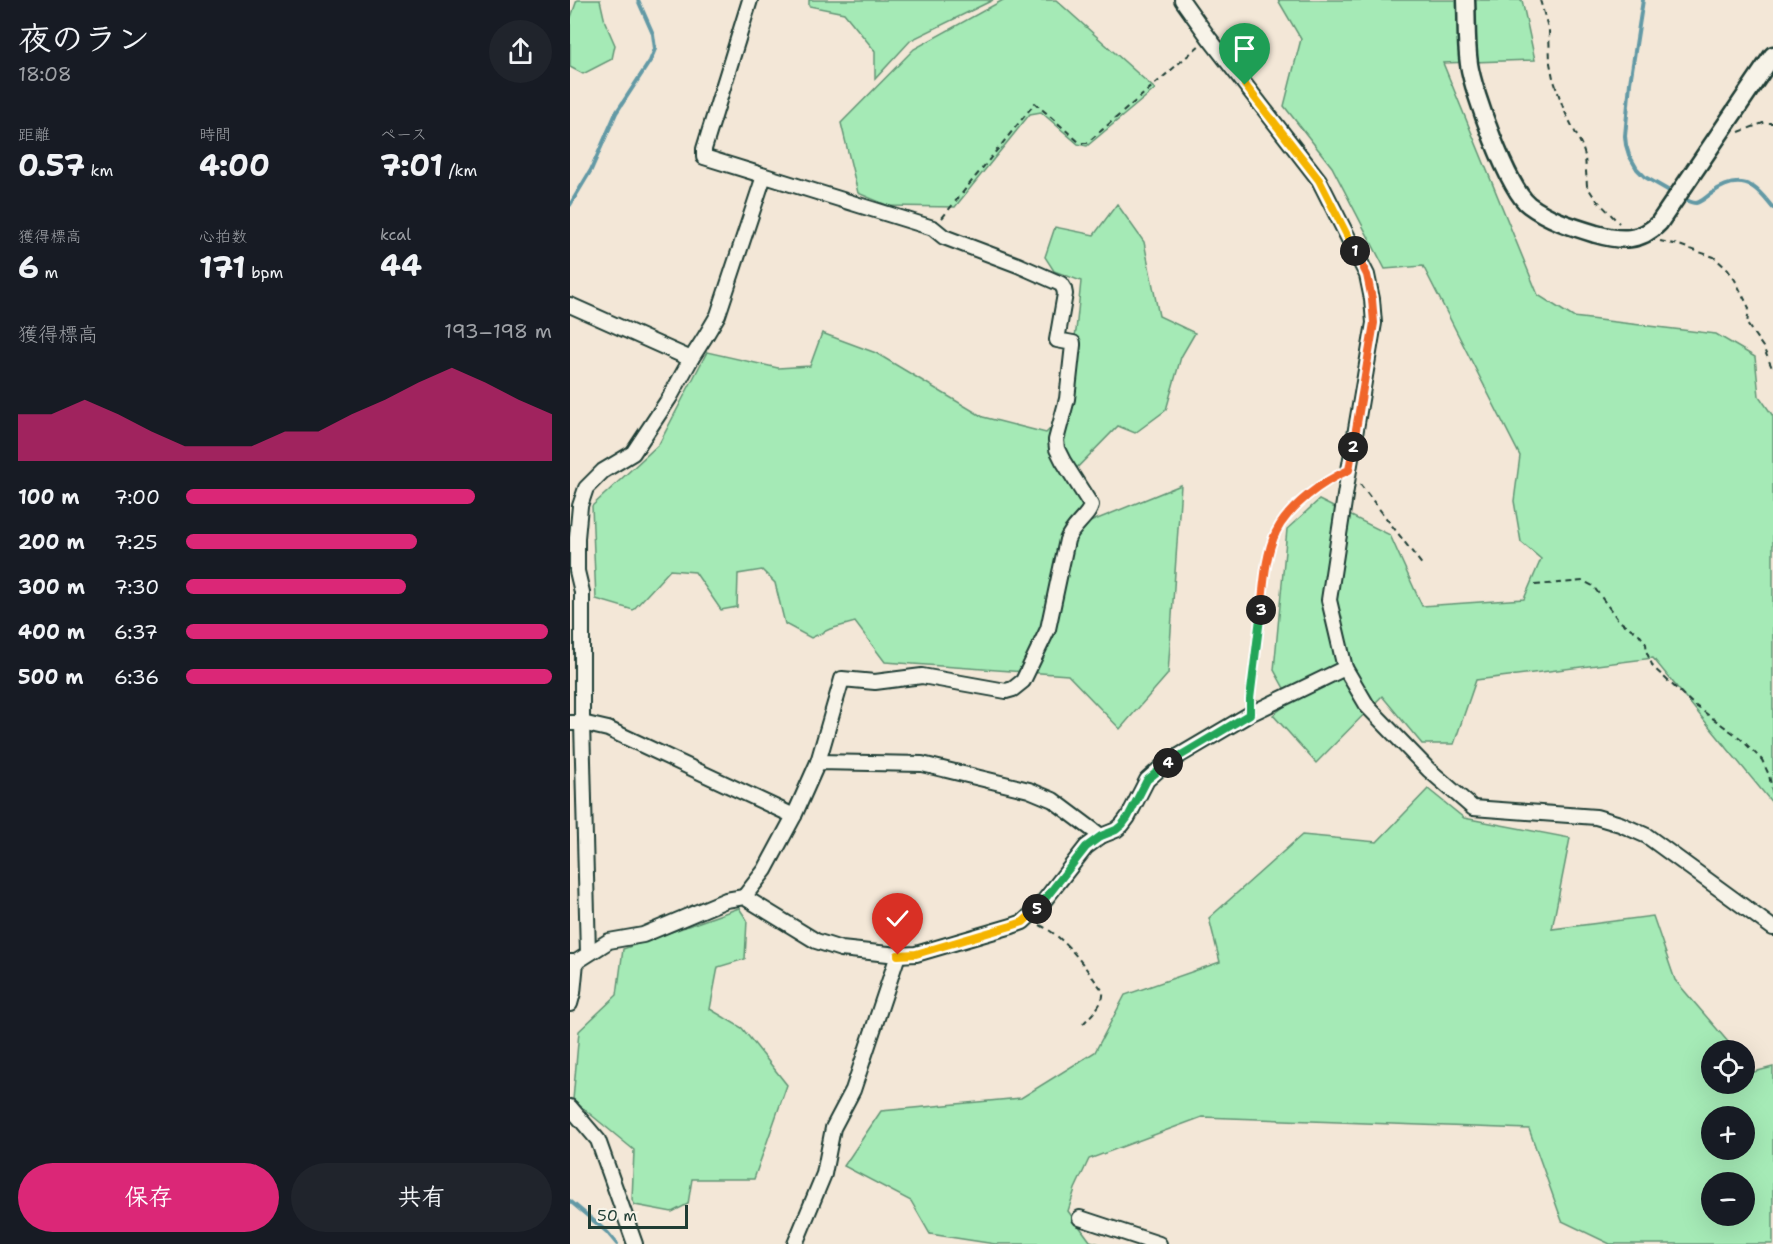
<!DOCTYPE html>
<html lang="ja">
<head>
<meta charset="utf-8">
<style>
  :root { --surface:#171b24; --page:#20242c; --text:#f1f3f6; --muted:#9ea1a6; --accent:#db2777 }
  body { margin:0; font-family:"Shantell Sans","Klee One",sans-serif; background:var(--page); color:var(--text); height:100vh; display:flex; flex-direction:column; font-size:22px; white-space:nowrap }
  * { box-sizing:border-box; margin:0 }
  p { font-size:20px; color:var(--muted) }
  .icon { flex:none; width:33px; height:33px; fill:none; stroke:currentColor; stroke-width:2; stroke-linecap:round; stroke-linejoin:round }
  .map { position:relative; flex:1; overflow:hidden }
  .side { display:flex; flex-direction:column; background:var(--surface); width:570px }
  .side>* { flex:none }
  .buttons { position:absolute; left:1131px; top:1040px; display:grid; gap:12px }
  .buttons a { display:grid; place-items:center; width:54px; height:54px; border-radius:50%; background:var(--surface); box-shadow:0 6px 24px #0002; font-size:30px }
  .scale { position:absolute; left:18px; bottom:15px; width:100px; box-sizing:border-box; padding-left:6px; border:3px solid #1f3d34; border-top:0; font-size:16px; line-height:21px; white-space:nowrap; color:#1f3d34; -webkit-text-stroke:4px #f7f3e8; paint-order:stroke }
  .pin { position:absolute; display:grid; place-items:center; width:51px; height:51px; color:#fff; margin:-62px -26px; border-radius:50% 50% 50% 0; rotate:-45deg; box-shadow:0 0 6px #0007 }
  .pin .icon { rotate:45deg }
  .km { position:absolute; width:30px; height:30px; margin:-15px; border-radius:50%; background:#222; color:#fff; font-size:16px; line-height:30px; text-align:center }
  .round { display:grid; place-items:center; flex:none; width:63px; height:63px; border-radius:32px; background:var(--page) }
  .head { display:flex; align-items:center; justify-content:space-between; height:102px; padding:0 18px }
  h1 { font-size:33px; font-weight:700; line-height:45px }
  .metrics { display:grid; grid-template-columns:repeat(3,1fr); gap:9px; height:102px; padding:6px 18px }
  .metrics div { display:grid; align-content:center }
  .metrics b { font-size:30px; font-weight:700 }
  .metrics small { font-size:16px; font-weight:400 }
  .metrics p { font-size:16px }
  .chart { height:168px; padding:12px 18px }
  .chart p { display:flex; justify-content:space-between }
  .chart svg { width:100%; height:108px; margin-top:6px; fill:var(--accent); opacity:.7 }
  .action { display:flex; gap:12px; margin-top:auto; padding:12px 18px }
  .action a { flex:1; height:69px; border-radius:36px; background:var(--accent); color:#fff; font-size:24px; font-weight:700; line-height:69px; text-align:center }
  .action a+a { background:var(--page); color:var(--text) }
  ul { padding:0 18px; list-style:none; font-size:20px }
  li { display:grid; grid-template-columns:96px 72px 1fr; align-items:center; height:45px }
  li i { height:15px; border-radius:8px; background:var(--accent) }
  main { display:flex; flex:1; min-height:0 }
  .map>svg:first-child { display:block }
</style>
</head>
<body>
<main>
<section class="side">
<div class="head"><div><h1>夜のラン</h1><p>18:08</p></div><a class="round"><svg class="icon" aria-label="share" viewBox="0 0 24 24"><path d="M12 15V3M7 8l5-5 5 5M5 13v7h14v-7"/></svg></a></div>
<div class="metrics">
<div><p>距離</p><b>0.57<small> km</small></b></div>
<div><p>時間</p><b>4:00</b></div>
<div><p>ペース</p><b>7:01<small> /km</small></b></div>
</div>
<div class="metrics">
<div><p>獲得標高</p><b>6<small> m</small></b></div>
<div><p>心拍数</p><b>171<small> bpm</small></b></div>
<div><p>kcal</p><b>44</b></div>
</div>
<div class="chart"><p><span>獲得標高</span>193–198 m</p>
<svg viewBox="0 0 160 44" preserveAspectRatio="none"><path d="M0 44V25L10 25L20 19L30 25L40 32L50 38L60 38L70 38L80 32L90 32L100 25L110 19L120 12L130 6L140 12L150 19L160 25V44z"/></svg>
</div>
<ul>
<li><b>100 m</b>7:00<i style="width:79%"></i></li>
<li><b>200 m</b>7:25<i style="width:63%"></i></li>
<li><b>300 m</b>7:30<i style="width:60%"></i></li>
<li><b>400 m</b>6:37<i style="width:99%"></i></li>
<li><b>500 m</b>6:36<i style="width:100%"></i></li>
</ul>
<div class="action"><a>保存</a><a>共有</a></div>
</section>
<div class="map">
<svg width="1203" height="1244" viewBox="0 0 1203 1244">
  <rect width="100%" height="100%" fill="#f3e7d7"/>
  <filter id="ink" filterUnits="userSpaceOnUse"><feTurbulence type="fractalNoise" baseFrequency=".0167" numOctaves="2"/><feDisplacementMap in="SourceGraphic" scale="12" xChannelSelector="R" yChannelSelector="G"/><feConvolveMatrix kernelMatrix="1 2 1 2 8 2 1 2 1" color-interpolation-filters="sRGB"/></filter>
  <g filter="url(#ink)">
    <g fill="#a5eab6" stroke="#629475" stroke-width="1.5" fill-rule="evenodd">
      <polygon points="7,0 30,0 35,22 45,45 42,59 13,74 0,67 0,20"/>
      <polygon points="239,0 423,0 341,40 305,79 305,51 274,13 239,6"/>
      <polygon points="433,0 486,0 585,89 517,146 508,144 471,112 460,114 385,207 319,206 288,193 271,123 344,49"/>
      <polygon points="708,0 952,0 965,60 873,63 968,295 1003,317 1146,334 1185,357 1189,396 1203,416 1203,804 1083,658 906,680 884,744 852,744 812,696 746,763 703,715 721,701 704,670 717,529 749,500 820,535 852,606 954,599 971,559 951,542 944,501 950,456 853,266 815,269 762,167 714,106 731,39"/>
      <polygon points="547,204 574,242 589,316 625,333 611,357 596,410 565,433 548,426 498,477 520,522 611,485 598,674 550,729 498,675 315,662 285,622 260,629 241,638 215,624 205,583 192,570 168,574 167,607 151,610 125,572 100,570 63,610 26,599 22,506 89,444 137,352 208,368 240,366 252,333 306,353 413,417 476,433 485,424 506,331 511,281 484,271 475,257 485,227 524,235"/>
      <path d="M858 789 894 818 1000 838 982 929 1083 916 1105 980 1165 1050H1142V1083H1174L1175 1061 1184 1072 1203 1067V1244H1040L992 1221 959 1129 632 1117 519 1159 505 1189 498 1211 520 1241 530 1244H425L360 1234 341 1201 274 1166 311 1111 451 1098 525 1052 555 995 650 962 639 918 732 835 807 842ZM1142 1116H1174V1149H1142ZM1142 1182H1174V1215H1142Z"/>
      <polygon points="169,908 177,920 175,959 148,967 140,1009 172,1028 217,1085 184,1179 122,1179 118,1204 102,1212 65,1205 62,1200 64,1150 3,1100 9,1031 47,995 53,949"/>
    </g>
    <g fill="none" stroke-linecap="round" stroke-linejoin="round">
      <g stroke="#6299a5" stroke-width="4">
        <polyline points="1073,0 1060,83 1055,136 1056,145 1059,155 1067,169 1075,177 1103,193"/>
        <path d="M1112 198C1116 200 1121 203 1126 203 1132 202 1137 196 1142 193 1154 184 1169 179 1183 187 1191 192 1197 201 1203 208"/>
        <polyline points="0,205 21,170 46,113 80,61 85,49 83,34 68,0"/>
        <polyline points="0,1201 37,1232 47,1244"/>
      </g>
      <defs>
        <g id="minor">
          <path d="M180 0 134 149V157L363 228 374 237 448 265 491 284 494 289 495 294 487 340 503 343V345L497 399 486 440 487 449 493 461 521 505C520 515 502 526 497 540L478 629 453 681 443 689 436 691 352 676 305 682 272 679 248 762"/>
          <polyline points="612,0 639,38 749,180 797,275 802,299 804,323 778,476 759,600 775,668 798,707 859,770 903,808 1026,817 1050,824 1077,836 1203,928"/>
          <polyline points="0,305 121,359"/>
          <polyline points="0,723 12,723 38,729 224,816"/>
          <polyline points="174,897 195,870 224,816 248,762 352,764 459,790 483,800 531,836"/>
          <polyline points="18,953 12,723 12,592 7,571 7,538 10,506 16,488 33,471 63,453 100,397 121,359 135,337 148,315 194,176"/>
          <polyline points="0,962 6,962 39,941 73,935 156,900 174,897 246,941 271,949 328,955 346,954 442,926 453,922 470,906 516,847 531,836 546,830 552,825 558,817 577,780 595,764 680,714 775,668"/>
          <polyline points="0,1004 3,993 6,962"/>
          <polyline points="0,1107 28,1140 65,1244"/>
          <polyline points="510,1218 589,1244"/>
          <polyline points="225,1244 254,1174 263,1128 283,1090 328,955"/>
        </g>
        <path id="tertiary" d="M896 0C897 21 896 43 899 64 903 92 938 189 959 205 979 220 1003 227 1026 234 1050 241 1071 242 1089 223L1203 55"/>
      </defs>
      <use href="#minor" stroke="#1f3d34" stroke-width="18"/>
      <use href="#tertiary" stroke="#1f3d34" stroke-width="21"/>
      <g stroke="#1f3d34" stroke-width="2" stroke-dasharray="6 4.5" stroke-linecap="butt">
        <polyline points="970,0 979,31 980,63 983,78 994,110 1012,146 1015,156 1017,186 1024,197 1049,223"/>
        <polyline points="1169,132 1193,123 1203,123"/>
        <polyline points="372,218 465,103 510,143 517,143 630,45"/>
        <polyline points="1090,241 1109,245 1144,257 1158,270 1165,280 1179,308 1177,324 1193,347 1203,370"/>
        <polyline points="790,484 853,566"/>
        <polyline points="965,585 1013,581 1023,586 1049,621 1069,634 1076,644 1077,653 1083,667 1123,704 1170,738 1192,760 1199,775 1203,795"/>
        <polyline points="680,699 697,561 706,533 712,523 736,496 764,478"/>
        <path d="M470 925C498 939 514 967 533 991 535 1003 521 1015 513 1024"/>
      </g>
      <use href="#minor" stroke="#f7f3e8" stroke-width="14"/>
      <use href="#tertiary" stroke="#f7f3e8" stroke-width="16"/>
    </g>
  </g>
  <g fill="none" stroke-linecap="round" stroke-linejoin="round" filter="url(#ink)">
    <defs>
      <polyline id="split-1" points="675,85 749,180 785,251"/>
      <polyline id="split-2" points="783,447 804,323 802,299 797,275 785,251"/>
      <path id="split-3" d="M691 610C694 584 695 556 706 532 719 506 753 481 779 470L783 447"/>
      <polyline id="split-4" points="598,763 680,714 680,699 691,610"/>
      <polyline id="split-5" points="467,909 516,847 531,836 546,830 552,825 558,817 577,780 598,763"/>
      <polyline id="split-6" points="328,955 346,954 441,926 453,922 467,909"/>
    </defs>
    <use href="#split-1" stroke="#fff" stroke-width="12"/>
    <use href="#split-2" stroke="#fff" stroke-width="12"/>
    <use href="#split-3" stroke="#fff" stroke-width="12"/>
    <use href="#split-4" stroke="#fff" stroke-width="12"/>
    <use href="#split-5" stroke="#fff" stroke-width="12"/>
    <use href="#split-6" stroke="#fff" stroke-width="12"/>
    <use href="#split-1" stroke="#f5b400" stroke-width="8"/>
    <use href="#split-2" stroke="#f0652b" stroke-width="8"/>
    <use href="#split-3" stroke="#f0652b" stroke-width="8"/>
    <use href="#split-4" stroke="#22a559" stroke-width="8"/>
    <use href="#split-5" stroke="#22a559" stroke-width="8"/>
    <use href="#split-6" stroke="#f5b400" stroke-width="8"/>
  </g>
</svg>
<div class="buttons">
<a><svg class="icon" aria-label="locate" viewBox="0 0 24 24"><circle cx="12" cy="12" r="6"/><path d="M12 2v4M12 18v4M2 12h4M18 12h4"/></svg></a>
<a>+</a>
<a>−</a>
</div>
<div class="scale">50 m</div>
<div class="pin" style="left:675px;top:85px;background:#1e9e55"><svg class="icon" aria-label="arrive" viewBox="0 0 24 24"><path d="M6 21V4h12l-3 4 3 4H6"/></svg></div>
<div class="pin" style="left:328px;top:955px;background:#d93025"><svg class="icon" aria-label="check" viewBox="0 0 24 24"><path d="M5 12l5 5 9-10"/></svg></div>
<b class="km" style="left:785px;top:251px">1</b>
<b class="km" style="left:783px;top:447px">2</b>
<b class="km" style="left:691px;top:610px">3</b>
<b class="km" style="left:598px;top:763px">4</b>
<b class="km" style="left:467px;top:909px">5</b>
</div>
</main>
</body>
</html>
